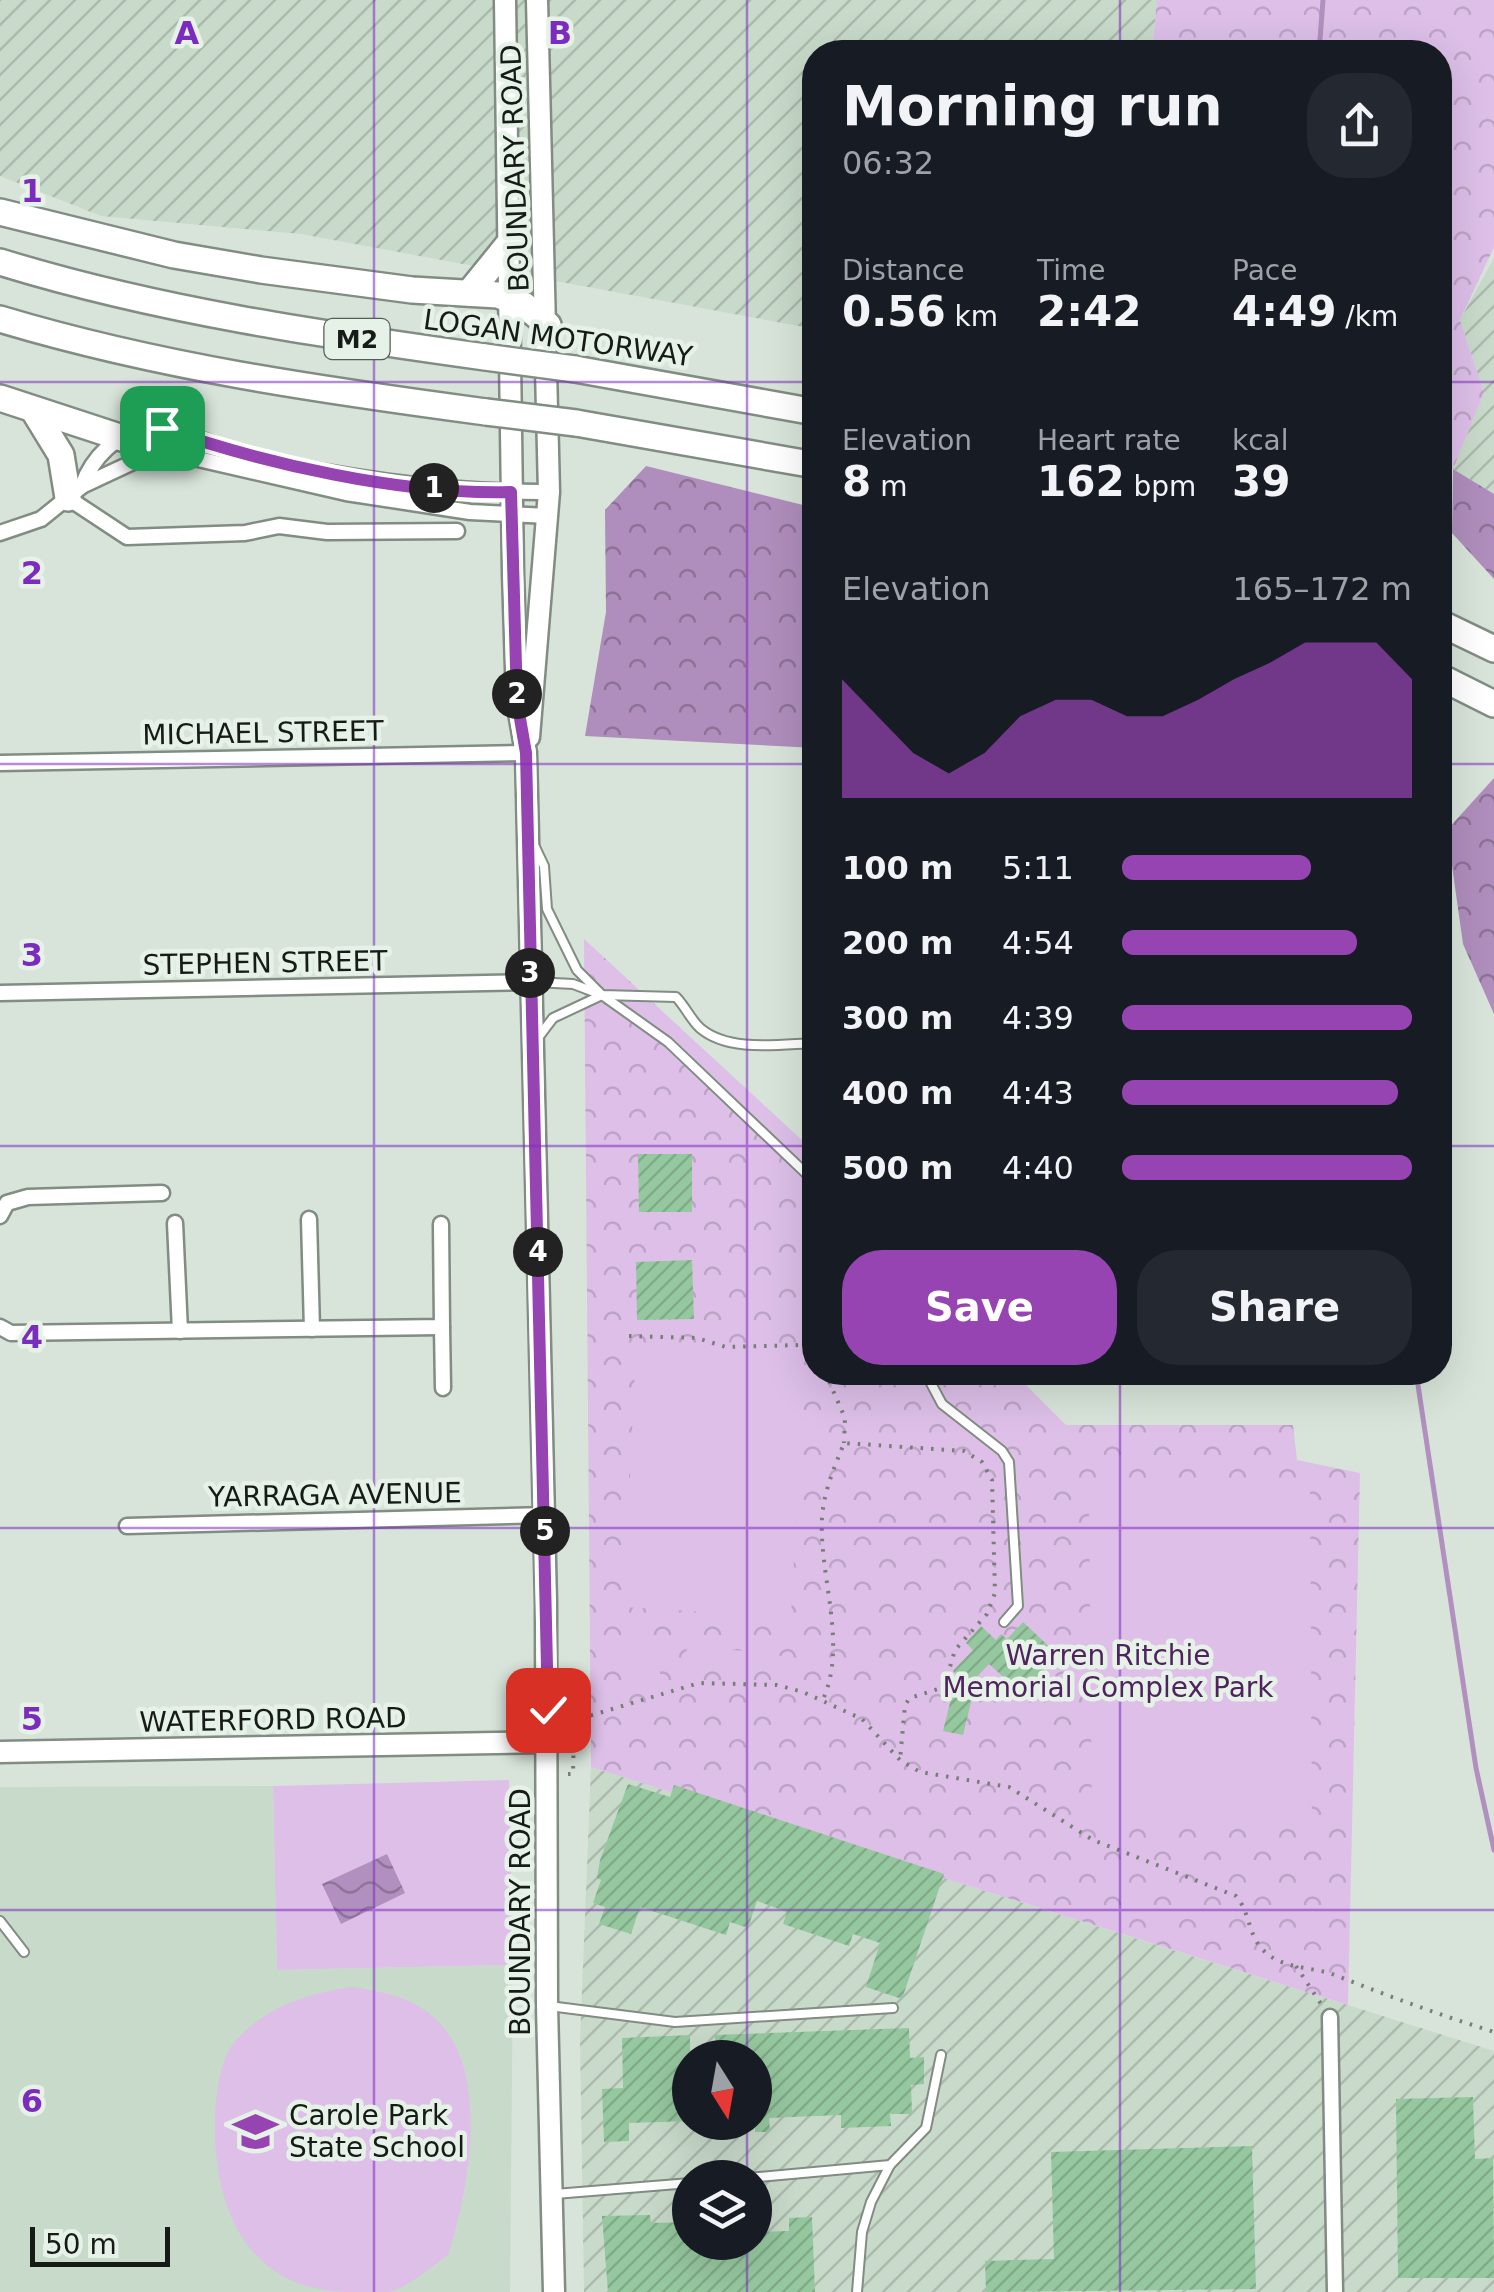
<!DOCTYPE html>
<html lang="en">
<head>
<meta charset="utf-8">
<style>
  :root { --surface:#171b24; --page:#242831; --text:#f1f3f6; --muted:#9ea1a6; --accent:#9744b3 }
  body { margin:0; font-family:"DejaVu Sans",sans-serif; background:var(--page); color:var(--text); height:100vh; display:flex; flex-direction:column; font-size:38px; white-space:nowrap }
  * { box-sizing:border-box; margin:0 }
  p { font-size:32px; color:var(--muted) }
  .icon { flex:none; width:55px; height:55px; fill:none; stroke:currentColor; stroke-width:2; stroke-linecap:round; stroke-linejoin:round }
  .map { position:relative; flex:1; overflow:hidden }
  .sheet { position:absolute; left:802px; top:40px; width:650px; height:1345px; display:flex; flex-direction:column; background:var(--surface); border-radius:40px; box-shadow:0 10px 40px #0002 }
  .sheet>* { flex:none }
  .needle { width:65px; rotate:169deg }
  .fabs { position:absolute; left:672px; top:2040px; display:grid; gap:20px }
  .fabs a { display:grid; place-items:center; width:100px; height:100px; border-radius:50%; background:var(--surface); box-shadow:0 10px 40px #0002; font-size:50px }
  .scale { position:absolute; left:30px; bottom:25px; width:140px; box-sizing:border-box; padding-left:10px; border:5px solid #171b17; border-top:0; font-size:28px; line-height:35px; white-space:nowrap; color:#171b17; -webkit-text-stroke:8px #e6f2e7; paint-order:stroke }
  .pin { position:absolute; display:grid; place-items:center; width:85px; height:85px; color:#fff; margin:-42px; border-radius:20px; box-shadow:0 5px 15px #0006 }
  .km { position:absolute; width:50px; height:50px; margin:-25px; border-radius:50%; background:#222; color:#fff; font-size:28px; line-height:50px; text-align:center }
  .round { display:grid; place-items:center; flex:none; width:105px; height:105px; border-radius:40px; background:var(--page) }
  .head { display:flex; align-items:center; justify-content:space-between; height:170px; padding:0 40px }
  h1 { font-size:55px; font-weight:800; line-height:75px }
  .stats { display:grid; grid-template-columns:repeat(3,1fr); gap:15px; height:170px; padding:10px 40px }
  .stats div { display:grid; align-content:center }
  .stats b { font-size:42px; font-weight:800 }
  .stats small { font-size:28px; font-weight:400 }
  .stats p { font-size:28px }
  .chart { height:280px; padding:20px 40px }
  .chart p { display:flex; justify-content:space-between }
  .chart svg { width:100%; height:180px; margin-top:10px; fill:var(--accent); opacity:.7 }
  .button { display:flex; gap:20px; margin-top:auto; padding:20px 40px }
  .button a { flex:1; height:115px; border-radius:40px; background:var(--accent); color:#fff; font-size:40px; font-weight:800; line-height:115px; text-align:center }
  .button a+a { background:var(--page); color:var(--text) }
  ul { padding:0 40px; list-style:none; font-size:32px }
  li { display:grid; grid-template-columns:160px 120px 1fr; align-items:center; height:75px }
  li i { height:25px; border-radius:12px; background:var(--accent) }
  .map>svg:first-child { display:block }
</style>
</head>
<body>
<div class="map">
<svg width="1494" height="2292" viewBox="0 0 1494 2292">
  <defs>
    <pattern id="industrial-furrows" width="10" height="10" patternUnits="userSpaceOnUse" patternTransform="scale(2.5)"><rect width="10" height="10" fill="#c8daca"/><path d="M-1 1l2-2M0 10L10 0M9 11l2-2" fill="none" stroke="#abbaad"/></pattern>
    <pattern id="forest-crowns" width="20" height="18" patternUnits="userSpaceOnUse" patternTransform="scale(2.5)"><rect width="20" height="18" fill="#af8dbc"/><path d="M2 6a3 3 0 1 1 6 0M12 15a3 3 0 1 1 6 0" fill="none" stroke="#8d7298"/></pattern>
    <pattern id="park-crowns" width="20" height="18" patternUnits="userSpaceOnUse" patternTransform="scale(2.5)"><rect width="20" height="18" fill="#ddbfe8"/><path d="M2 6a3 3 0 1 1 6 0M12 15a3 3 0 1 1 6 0" fill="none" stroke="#bda4c6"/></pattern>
    <pattern id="water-waves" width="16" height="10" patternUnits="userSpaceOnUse" patternTransform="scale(2.5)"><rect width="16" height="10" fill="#b18fbe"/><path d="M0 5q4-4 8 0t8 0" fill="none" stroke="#8f7499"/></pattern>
    <pattern id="building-hatch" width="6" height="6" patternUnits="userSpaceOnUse" patternTransform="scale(2.5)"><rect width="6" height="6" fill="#96c89f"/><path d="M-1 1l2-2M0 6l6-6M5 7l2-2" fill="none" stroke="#81ab88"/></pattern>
  </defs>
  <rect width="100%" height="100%" fill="#d8e4da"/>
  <polygon fill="#c8daca" points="273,1786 277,1970 513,1965 510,2292 0,2292 0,1787"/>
  <g fill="url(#industrial-furrows)" fill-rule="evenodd">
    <polygon points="0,0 1157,0 1152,52 815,52 815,329 301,234 101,216 0,176"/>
    <polygon points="1494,258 1494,494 1453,469 1484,393 1460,320"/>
    <path d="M591 1767 1494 2051V2292H584L580 2040ZM690 2058H755V2122H690ZM690 2178H755V2242H690Z"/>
  </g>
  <g fill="url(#forest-crowns)">
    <polygon points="646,466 815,508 815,748 585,736 606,612 605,510"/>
    <polygon points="1453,469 1494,494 1494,579 1452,533"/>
    <polygon points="1494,778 1494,1014 1463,944 1447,830"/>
  </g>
  <g fill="url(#park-crowns)">
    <polygon points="1157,0 1494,0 1494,247 1460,320 1484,393 1453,469 1440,466 1440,52 1152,52"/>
    <polygon points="584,939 815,1152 815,1372 1014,1373 1066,1425 1293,1425 1297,1460 1360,1473 1348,2005 591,1767"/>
  </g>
  <g fill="#ddbfe8">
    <polygon points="636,1347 804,1358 791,1617 624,1607"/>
    <polygon points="1310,1481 1312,1822 1092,1825 1089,1484"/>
    <polygon points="660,1641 660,1683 623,1683 623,1642"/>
    <polygon points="687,1649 761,1651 789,1658 791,1683 774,1681 770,1670 720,1662 695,1670 692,1679 677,1678"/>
    <polygon points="509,1780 513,1965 277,1970 273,1786"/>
    <path d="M353 1987C381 1992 408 1996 431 2015 493 2064 469 2191 448 2255 431 2267 410 2286 390 2292 378 2292 363 2292 351 2292 252 2292 215 2216 215 2127 215 2100 218 2060 237 2039 269 2005 309 1993 353 1987Z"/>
  </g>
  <polygon fill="url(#water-waves)" points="387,1854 405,1893 341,1924 322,1884"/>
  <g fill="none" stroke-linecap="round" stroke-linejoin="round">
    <g stroke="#b18fbe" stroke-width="5">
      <polyline points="1319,52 1323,0"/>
      <polyline points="1416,1372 1476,1768 1494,1850"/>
    </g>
  </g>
  <g fill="url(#building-hatch)">
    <polygon points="638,1154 692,1154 692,1212 639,1212"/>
    <polygon points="692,1260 694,1319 637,1320 636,1262"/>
    <polygon points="1023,1622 1058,1655 1022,1694 989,1664 959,1695 972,1698 963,1735 943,1731 957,1675 953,1671 973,1650 966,1643 981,1626 996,1640 1001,1634 1007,1639"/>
    <polygon points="628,1784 670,1797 674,1785 944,1874 902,1999 866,1987 880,1943 853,1934 849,1946 783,1924 787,1912 757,1901 748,1928 730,1922 726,1935 640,1907 631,1934 599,1924 605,1907 593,1903 601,1880 597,1878 600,1860"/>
    <polygon points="909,2028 910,2058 924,2057 924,2084 911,2085 912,2114 890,2114 891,2126 841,2128 841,2115 769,2118 770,2132 755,2132 755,2058 716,2058 715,2035"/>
    <polygon points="690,2035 690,2121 629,2123 629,2141 604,2142 602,2089 623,2088 622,2038"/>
    <polygon points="1473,2097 1475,2159 1493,2158 1494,2278 1398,2278 1396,2099"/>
    <polygon points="1252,2146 1256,2289 986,2292 985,2261 1054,2259 1051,2152"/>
    <polygon points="650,2215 651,2223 690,2222 690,2242 755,2242 755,2232 789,2231 789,2218 812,2217 815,2292 608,2292 602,2216"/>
  </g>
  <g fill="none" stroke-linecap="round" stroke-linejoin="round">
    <defs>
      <g id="lane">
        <polyline points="535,847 544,866 547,909 577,970 602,995 668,1042 815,1182"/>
        <path d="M535 982 573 984 602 995 676 997C685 1006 691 1020 700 1028 729 1053 781 1044 815 1043"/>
        <polyline points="537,1039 553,1018 602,995"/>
        <polyline points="925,1372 942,1404 1002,1451 1009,1462 1018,1606 1004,1622"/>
        <polyline points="0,1921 24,1952"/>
        <polyline points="549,2006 675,2022 893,2008"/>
        <polyline points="748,2178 890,2165"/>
        <polyline points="555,2194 690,2183"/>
        <polyline points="857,2292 862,2232 871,2202 890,2165 926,2128 941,2055"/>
      </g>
      <g id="street">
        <path d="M82 486C92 458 117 432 148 428 175 425 222 450 251 457 349 479 448 493 549 492"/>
        <polyline points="68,498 127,537 245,533 279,526 327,532 457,531"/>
        <polyline points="0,533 41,519 82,486 159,450 346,493 470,512 548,516"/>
        <polyline points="0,763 526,753"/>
        <polyline points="0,993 530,982"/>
        <polyline points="0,1216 7,1203 28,1197 162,1193"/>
        <polyline points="309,1219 312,1329"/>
        <polyline points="175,1223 180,1331"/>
        <polyline points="0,1327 11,1333 442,1327 441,1224"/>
        <polyline points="442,1327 443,1388"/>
        <polyline points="127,1526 545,1515"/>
        <polyline points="1330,2017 1335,2292"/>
      </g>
      <g id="secondary">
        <polyline points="505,0 513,573 517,701 526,753 546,1603 547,2006 554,2292"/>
        <polyline points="529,737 549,492 537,0"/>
        <polyline points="0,1752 547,1742"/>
      </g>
      <g id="highway">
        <polyline points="0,212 174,255 261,270 412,290 498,295 524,305 548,325"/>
        <path d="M0 262C159 311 320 334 485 357"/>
        <polyline points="469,293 512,240"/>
        <path d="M0 319C160 367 321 390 486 412"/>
        <polyline points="575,369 815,412"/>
        <polyline points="0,398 159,450"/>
        <polyline points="34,411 61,455 68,498"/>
        <polyline points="576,423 815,465"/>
        <polyline points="1440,623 1494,649"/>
        <polyline points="1440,677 1494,704"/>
      </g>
    </defs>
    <use href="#lane" stroke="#818c82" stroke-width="12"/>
    <use href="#street" stroke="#818c82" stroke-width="19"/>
    <use href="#secondary" stroke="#818c82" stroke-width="25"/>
    <use href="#highway" stroke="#818c82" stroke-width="30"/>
    <g stroke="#767e77" stroke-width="4" stroke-dasharray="2.5 8" stroke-linecap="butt">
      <polyline points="629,1336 697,1338 726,1347 801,1345 815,1355"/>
      <polyline points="825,1372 845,1418 844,1443"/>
      <path d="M824 1697C847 1642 819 1576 822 1518 824 1490 834 1469 844 1443L964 1451 982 1462 992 1480 995 1593 987 1614 955 1650 944 1687 910 1698 905 1705 900 1760"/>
      <polyline points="567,1710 579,1719"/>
      <path d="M568 1774H573L574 1728 579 1719 699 1683 777 1685 803 1692 862 1719 900 1760 920 1772 1009 1787 1093 1840 1236 1896C1250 1912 1248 1935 1263 1950 1283 1970 1311 1966 1335 1975 1388 1996 1440 2015 1494 2032"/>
      <polyline points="1296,1966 1321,2004"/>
    </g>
    <use href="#lane" stroke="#fff" stroke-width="8"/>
    <use href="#street" stroke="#fff" stroke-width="14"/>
    <use href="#secondary" stroke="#fff" stroke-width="20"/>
    <use href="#highway" stroke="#fff" stroke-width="25"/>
    <defs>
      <g id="highway-bridge">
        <polyline points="485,357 575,369"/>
        <polyline points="486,412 576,423"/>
      </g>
    </defs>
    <use href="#highway-bridge" stroke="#818c82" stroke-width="30" stroke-linecap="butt"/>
    <use href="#highway-bridge" stroke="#fff" stroke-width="25"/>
  </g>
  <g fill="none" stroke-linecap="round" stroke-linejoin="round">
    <defs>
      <path id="route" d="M162 428C265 464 402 495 511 492L517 701 526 753 548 1710"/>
    </defs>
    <use href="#route" stroke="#fff" stroke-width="20"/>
    <use href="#route" stroke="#9744b3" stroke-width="12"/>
  </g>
  <path fill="none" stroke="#7b2cbf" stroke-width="2.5" stroke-opacity="0.55" d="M374 0V2292M747 0V2058M1120 0V52M0 382H815M1440 382H1494M0 764H815M1440 764H1494M0 1146H815M1440 1146H1494M1120 1372V2292M0 1528H1494M0 1910H1494M747 2122V2178M747 2242V2292"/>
  <defs>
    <symbol id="school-bare" viewBox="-9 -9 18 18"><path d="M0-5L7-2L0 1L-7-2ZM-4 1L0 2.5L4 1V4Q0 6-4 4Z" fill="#9744b3" stroke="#e6f2e7" stroke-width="2.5" paint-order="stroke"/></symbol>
  </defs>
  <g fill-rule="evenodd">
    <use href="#school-bare" x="224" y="2100" width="63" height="63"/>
  </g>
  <g text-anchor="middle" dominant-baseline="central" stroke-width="9" stroke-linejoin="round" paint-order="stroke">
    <rect fill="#e6f2e7" stroke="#555c55" stroke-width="2.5" x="324.5" y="319" width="65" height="40" rx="8"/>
    <g font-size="25" font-weight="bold" fill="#171b17">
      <text x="357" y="339">M2</text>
    </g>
    <g font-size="28" fill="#171b17" stroke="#e6f2e7">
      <text transform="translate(515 168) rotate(-92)">BOUNDARY ROAD</text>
      <text transform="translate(558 338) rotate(8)">LOGAN MOTORWAY</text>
      <text transform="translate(263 733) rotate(-1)">MICHAEL STREET</text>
      <text transform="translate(265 963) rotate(-1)">STEPHEN STREET</text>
      <text transform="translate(335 1495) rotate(-1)">YARRAGA AVENUE</text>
      <text transform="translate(273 1720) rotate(-1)">WATERFORD ROAD</text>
      <text transform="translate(520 1912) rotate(-90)">BOUNDARY ROAD</text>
    </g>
    <g font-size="28" fill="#4f235e" stroke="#e6f2e7">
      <text x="1108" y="1655">Warren Ritchie<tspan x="1108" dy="32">Memorial Complex Park</tspan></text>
    </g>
    <g font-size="28" fill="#171b17" stroke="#e6f2e7" text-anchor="start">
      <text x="289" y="2115">Carole Park<tspan x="289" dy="32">State School</tspan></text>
    </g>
  </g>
  <g font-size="32" text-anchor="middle" font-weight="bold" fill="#7b2cbf" stroke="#e6f2e7" stroke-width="9" stroke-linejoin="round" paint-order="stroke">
    <text x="187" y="44">A</text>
    <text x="560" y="44">B</text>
    <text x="32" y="202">1</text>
    <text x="32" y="584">2</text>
    <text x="32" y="966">3</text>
    <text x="32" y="1348">4</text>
    <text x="32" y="1730">5</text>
    <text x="32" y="2112">6</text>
  </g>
</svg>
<div class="fabs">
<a><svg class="needle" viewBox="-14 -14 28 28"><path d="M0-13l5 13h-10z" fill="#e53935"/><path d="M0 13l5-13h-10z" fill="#9ea1a6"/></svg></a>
<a><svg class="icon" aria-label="layers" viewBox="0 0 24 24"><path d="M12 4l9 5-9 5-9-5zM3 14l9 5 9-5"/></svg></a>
</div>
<div class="scale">50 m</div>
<div class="pin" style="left:162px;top:428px;background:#1e9e55"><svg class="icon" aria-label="arrive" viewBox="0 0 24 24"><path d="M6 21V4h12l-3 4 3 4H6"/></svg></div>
<div class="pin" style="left:548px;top:1710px;background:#d93025"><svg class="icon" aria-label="check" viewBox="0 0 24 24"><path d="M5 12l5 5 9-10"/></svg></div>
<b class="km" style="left:434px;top:488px">1</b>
<b class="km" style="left:517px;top:694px">2</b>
<b class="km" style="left:530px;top:973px">3</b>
<b class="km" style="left:538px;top:1252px">4</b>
<b class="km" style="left:545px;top:1531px">5</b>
<section class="sheet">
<div class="head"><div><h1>Morning run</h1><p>06:32</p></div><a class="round"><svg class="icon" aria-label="share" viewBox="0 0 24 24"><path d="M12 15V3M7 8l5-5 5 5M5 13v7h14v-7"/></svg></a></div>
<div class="stats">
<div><p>Distance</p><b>0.56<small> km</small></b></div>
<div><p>Time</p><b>2:42</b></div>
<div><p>Pace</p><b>4:49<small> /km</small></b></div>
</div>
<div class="stats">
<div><p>Elevation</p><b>8<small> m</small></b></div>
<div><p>Heart rate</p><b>162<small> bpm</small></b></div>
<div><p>kcal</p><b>39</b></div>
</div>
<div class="chart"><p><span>Elevation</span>165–172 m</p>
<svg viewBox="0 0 160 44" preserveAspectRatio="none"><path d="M0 44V15L10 24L20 33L30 38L40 33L50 24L60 20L70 20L80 24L90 24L100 20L110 15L120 11L130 6L140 6L150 6L160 15V44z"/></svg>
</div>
<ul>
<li><b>100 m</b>5:11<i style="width:65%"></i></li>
<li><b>200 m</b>4:54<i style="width:81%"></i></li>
<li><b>300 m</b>4:39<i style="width:100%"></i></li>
<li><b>400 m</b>4:43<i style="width:95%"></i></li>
<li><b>500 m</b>4:40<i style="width:100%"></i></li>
</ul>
<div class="button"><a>Save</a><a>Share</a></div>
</section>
</div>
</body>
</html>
